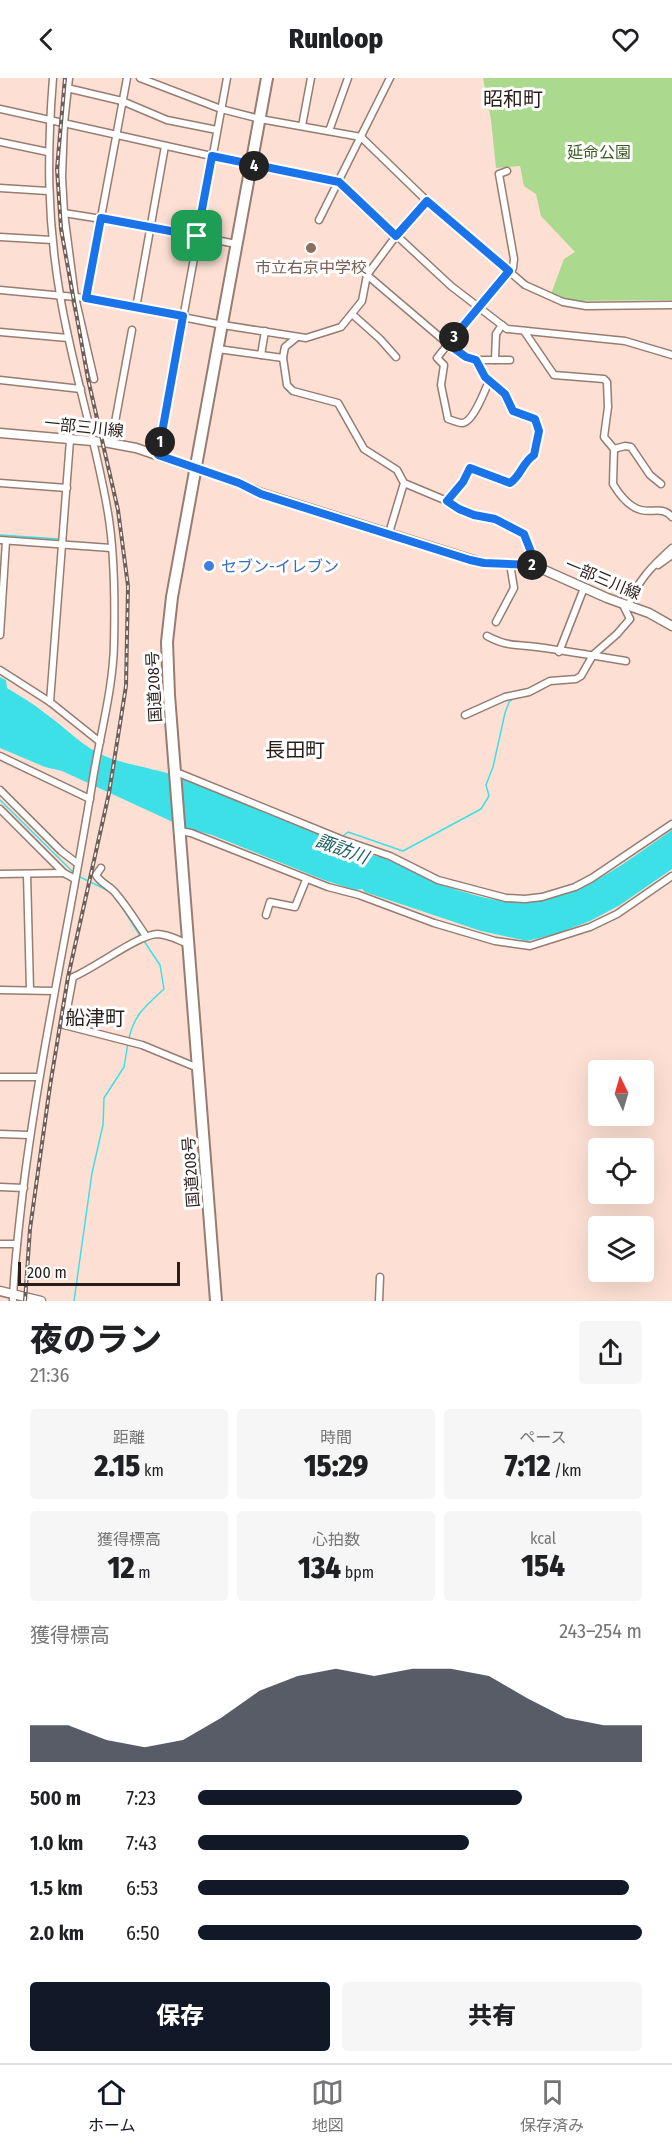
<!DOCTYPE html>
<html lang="ja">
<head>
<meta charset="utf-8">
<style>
  :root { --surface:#fff; --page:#f6f6f6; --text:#202124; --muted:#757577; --line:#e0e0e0; --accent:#111827 }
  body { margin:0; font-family:"Fira Sans Condensed","Noto Sans JP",sans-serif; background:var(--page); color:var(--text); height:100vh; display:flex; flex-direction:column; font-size:22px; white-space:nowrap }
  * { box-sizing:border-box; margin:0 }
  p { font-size:20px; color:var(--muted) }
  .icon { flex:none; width:33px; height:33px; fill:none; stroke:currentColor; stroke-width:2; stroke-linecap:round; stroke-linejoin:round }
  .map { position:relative; height:1223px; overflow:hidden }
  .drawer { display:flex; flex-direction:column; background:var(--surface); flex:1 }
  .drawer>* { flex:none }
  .needle { width:39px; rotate:355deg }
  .tools { position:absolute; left:588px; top:982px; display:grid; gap:12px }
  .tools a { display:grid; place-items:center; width:66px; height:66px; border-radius:6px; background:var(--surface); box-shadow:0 6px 24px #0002; font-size:30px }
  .scale { position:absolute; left:18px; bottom:15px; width:162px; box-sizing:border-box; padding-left:6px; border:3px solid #291e1a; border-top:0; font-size:16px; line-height:21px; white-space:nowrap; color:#291e1a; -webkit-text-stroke:4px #fff; paint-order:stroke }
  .pin { position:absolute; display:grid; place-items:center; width:51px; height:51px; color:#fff; margin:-26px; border-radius:12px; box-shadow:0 3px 9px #0006 }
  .km { position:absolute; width:30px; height:30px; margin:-15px; border-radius:50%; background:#222; color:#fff; font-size:16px; line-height:30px; text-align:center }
  .round { display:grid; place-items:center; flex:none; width:63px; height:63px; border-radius:6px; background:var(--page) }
  .overview { display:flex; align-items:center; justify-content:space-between; height:102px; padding:0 30px }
  h1 { font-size:33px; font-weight:800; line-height:45px }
  .figures { display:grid; grid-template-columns:repeat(3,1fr); gap:9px; height:102px; padding:6px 30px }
  .figures div { display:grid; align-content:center; border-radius:6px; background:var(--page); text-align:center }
  .figures b { font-size:30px; font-weight:800 }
  .figures small { font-size:16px; font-weight:400 }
  .figures p { font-size:16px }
  .chart { height:168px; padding:12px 30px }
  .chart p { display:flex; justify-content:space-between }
  .chart svg { width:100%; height:108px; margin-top:6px; fill:var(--accent); opacity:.7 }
  .button { display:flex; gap:12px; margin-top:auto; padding:12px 30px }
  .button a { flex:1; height:69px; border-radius:6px; background:var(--accent); color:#fff; font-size:24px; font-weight:800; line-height:69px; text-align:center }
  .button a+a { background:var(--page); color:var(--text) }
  ul { padding:0 30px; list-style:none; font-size:20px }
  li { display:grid; grid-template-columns:96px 72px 1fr; align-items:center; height:45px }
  li i { height:15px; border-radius:8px; background:var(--accent) }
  header { display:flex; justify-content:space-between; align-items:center; height:78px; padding:0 30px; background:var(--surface); font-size:27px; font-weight:800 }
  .menu { display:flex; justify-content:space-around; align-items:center; height:84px; border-top:2px solid var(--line); background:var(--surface); font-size:16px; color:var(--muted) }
  .menu a { display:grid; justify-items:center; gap:3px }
  .menu .active { color:var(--accent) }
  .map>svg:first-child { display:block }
</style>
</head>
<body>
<header><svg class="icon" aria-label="back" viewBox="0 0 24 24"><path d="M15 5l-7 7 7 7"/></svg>Runloop<svg class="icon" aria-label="heart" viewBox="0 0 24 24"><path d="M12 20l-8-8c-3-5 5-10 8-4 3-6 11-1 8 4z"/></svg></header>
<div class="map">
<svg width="672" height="1223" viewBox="0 0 672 1223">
  <rect width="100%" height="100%" fill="#fde0d3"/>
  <polygon fill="#abd98d" points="483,0 672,0 672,222 570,223 551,216 564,181 575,174 541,138 536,116 524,108 520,88 496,90 491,42"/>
  <path fill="#3de0e7" d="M0 599 6 602 7 610C20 618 34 626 46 636 66 650 84 670 107 679 131 688 158 691 183 700L338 764 340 763 368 772 371 777C397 782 417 798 442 807 466 815 496 825 522 824 580 823 626 783 672 752V791L620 827 590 843 556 856 527 863 481 853 365 814 362 811 355 812 324 802 212 757 186 750 62 693 45 689 0 670Z"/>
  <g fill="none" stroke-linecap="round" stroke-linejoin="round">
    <g stroke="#3de0e7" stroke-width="1.5">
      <polyline points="0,457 59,461"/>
      <polyline points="626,550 634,542"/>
      <polyline points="0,722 74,795"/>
      <polyline points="342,759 348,754 403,773 481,731 489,718 486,707 493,689 505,635 509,624 514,620"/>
      <polyline points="78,798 109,813"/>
      <polyline points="116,820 141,859"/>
      <path d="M129 960C135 935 146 928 164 911L160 887 144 863"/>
      <polyline points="74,1223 92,1095 103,1047 104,1020 124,989 128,965"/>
    </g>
    <defs>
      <g id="street">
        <polyline points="69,0 64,45 62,99 64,135 75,219 94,301"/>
        <polyline points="140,0 221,31 260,41 361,59 427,123 525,207 563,224 586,228 672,227"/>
        <polyline points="67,10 122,23 167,42 217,52"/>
        <polyline points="0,31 252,87 339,104 451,208 507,251 625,263 672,277"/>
        <polyline points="302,48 311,0"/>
        <polyline points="329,53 348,0"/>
        <polyline points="0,64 48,74"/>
        <polyline points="0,110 48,113"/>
        <polyline points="64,135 151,149 236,166"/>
        <polyline points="319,142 390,0"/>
        <polyline points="0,159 52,162"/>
        <polyline points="367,197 448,266 513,190 514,181 499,96 507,93"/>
        <polyline points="0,212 86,220 223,247 306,260 341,249 362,223 367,197 396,158 427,123"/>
        <polyline points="86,220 127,0"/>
        <polyline points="136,230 165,68"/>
        <polyline points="352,236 380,261 396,279"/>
        <path d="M524 253 554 297 604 301 607 304 608 329 604 359 614 371 613 406C619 416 629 429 641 432 653 435 663 428 672 439"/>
        <polyline points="0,254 68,260"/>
        <polyline points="296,260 285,269 284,274 283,280 287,307 293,313 338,325 364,371 397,392 404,405 447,423 459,431 474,437 495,441 523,456 531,474 533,487"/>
        <polyline points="218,271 283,280"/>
        <polyline points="261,277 265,253"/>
        <polyline points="476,282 510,282"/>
        <polyline points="495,282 496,256 502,247"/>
        <polyline points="0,302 81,311"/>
        <polyline points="111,366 132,252"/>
        <polyline points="614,371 625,368 631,369 650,397 661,406"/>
        <polyline points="158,377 227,0"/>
        <polyline points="0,405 67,410"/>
        <path d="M447 423 463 404 470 390 510 405C523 397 521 386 534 377L539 353 535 341 513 332 505 316 485 299 476 282 466 279 448 266 437 280 444 287 441 307 448 341C452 342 458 345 462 345 473 345 485 312 489 303"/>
        <polyline points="389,455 404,405"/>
        <polyline points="0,462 111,470"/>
        <polyline points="658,487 672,477"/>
        <path d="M628 529C637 503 652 488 672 470"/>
        <polyline points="496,544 514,510 510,486"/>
        <polyline points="0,557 6,463"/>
        <path d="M487 558C508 569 514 566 537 569 566 573 596 578 626 583"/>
        <polyline points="559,574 584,510"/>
        <polyline points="0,592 50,624 100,664"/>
        <polyline points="50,624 70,362"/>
        <polyline points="465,637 505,619 529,614 550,603 576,601 581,598 593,577 617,556 630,541 623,527"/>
        <polyline points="0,678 90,721"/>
        <polyline points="175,695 181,696 343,762 390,778 438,802 506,820 525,821 542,819 575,809 592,800 672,746"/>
        <polyline points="0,712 61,773 78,786"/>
        <polyline points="0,731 64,795 75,801"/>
        <polyline points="180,753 191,755 328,809 359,817 434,845 495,863 530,868 590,849 617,836 672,798"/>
        <path d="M101 790 96 797C101 806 111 808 117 817 128 830 137 845 146 858"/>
        <polyline points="0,796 64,795"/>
        <polyline points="27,796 30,912"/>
        <polyline points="266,837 270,824 295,829 306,802"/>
        <path d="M188 866C178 862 168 856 157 856 138 857 95 890 73 899L64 947 142 967 198 990"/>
        <polyline points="0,912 54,913"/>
        <polyline points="0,999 39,999"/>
        <polyline points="0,1056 29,1057"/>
        <polyline points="0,1109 24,1110"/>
        <polyline points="0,1166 17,1166"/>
        <path d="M13 1223C14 1186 19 1149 23 1112 40 976 70 842 92 707 99 660 113 613 114 566 115 523 115 477 108 435 96 362 72 290 60 217 47 141 47 76 53 0"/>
        <polyline points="379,1223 380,1199"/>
      </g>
      <g id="secondary">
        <polyline points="0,355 104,364 136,370 239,405 261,415 470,481 484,485 533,487 607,520 649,535 672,548"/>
        <polyline points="0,1213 41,1223"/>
      </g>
      <polyline id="highway" points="216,1223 169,617 167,564 172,519 267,0"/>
    </defs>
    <use href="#street" stroke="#967c71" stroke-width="9"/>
    <use href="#secondary" stroke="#967c71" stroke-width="11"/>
    <use href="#highway" stroke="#967c71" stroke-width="14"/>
    <use href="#street" stroke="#fff" stroke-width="6"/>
    <use href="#secondary" stroke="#fff" stroke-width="8"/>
    <use href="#highway" stroke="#fff" stroke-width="10"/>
    <defs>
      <polyline id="rail" points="25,1223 30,1151 50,1008 68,899 109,715 126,608 128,508 118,432 88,301 61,151 57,91 65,0"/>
    </defs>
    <use href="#rail" stroke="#705f58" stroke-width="4"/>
    <use href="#rail" stroke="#fff" stroke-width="1.5" stroke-dasharray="4.5" stroke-linecap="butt"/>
  </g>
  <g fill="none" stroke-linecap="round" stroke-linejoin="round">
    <defs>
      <path id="route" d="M212 78 339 104 396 158 427 123 509 193 448 266 466 279 476 282 485 299 505 316 513 333 535 341 539 353 534 377C521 386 522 397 510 405L470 390 463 404 447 423 459 431 474 437 495 441 524 456 531 474 533 487 484 485 470 482 261 416 239 405 158 377 183 238 86 220 101 140 197 158Z"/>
    </defs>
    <use href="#route" stroke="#fff" stroke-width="12"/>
    <use href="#route" stroke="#1a73e8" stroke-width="8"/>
  </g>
  <circle fill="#8d6e63" stroke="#fff" stroke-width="2" cx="311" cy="170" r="6"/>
  <circle fill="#3f7fe0" stroke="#fff" stroke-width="2" cx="209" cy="488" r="6"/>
  <g text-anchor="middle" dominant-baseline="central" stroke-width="6" stroke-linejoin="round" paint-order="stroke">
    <g font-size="16" fill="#3a5b20" stroke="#fff">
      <text x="599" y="74">延命公園</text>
    </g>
    <g font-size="16" fill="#785e54" stroke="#fff">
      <text x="311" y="189">市立右京中学校</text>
    </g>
    <g font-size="16" fill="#291e1a" stroke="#fff">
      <text transform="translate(84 349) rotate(6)">一部三川線</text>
      <text transform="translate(603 501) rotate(23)">一部三川線</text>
      <text transform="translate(154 609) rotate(-93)">国道208号</text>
      <text transform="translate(191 1094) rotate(-94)">国道208号</text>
    </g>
    <g font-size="16" fill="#366cbe" stroke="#fff" text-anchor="start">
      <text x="221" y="488">セブン-イレブン</text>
    </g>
    <g font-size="18" font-style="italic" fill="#216164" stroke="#fff">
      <text transform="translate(342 771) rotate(20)">諏訪川</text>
    </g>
    <g font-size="20" fill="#291e1a" stroke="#fff">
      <text x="513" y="21">昭和町</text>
      <text x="295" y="672">長田町</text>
      <text x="95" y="940">船津町</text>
    </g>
  </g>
</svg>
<div class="tools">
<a><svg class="needle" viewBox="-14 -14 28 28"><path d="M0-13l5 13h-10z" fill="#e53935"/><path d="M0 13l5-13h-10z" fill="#757577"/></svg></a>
<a><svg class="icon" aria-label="locate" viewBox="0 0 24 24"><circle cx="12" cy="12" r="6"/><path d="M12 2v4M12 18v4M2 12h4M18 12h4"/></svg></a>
<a><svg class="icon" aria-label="layers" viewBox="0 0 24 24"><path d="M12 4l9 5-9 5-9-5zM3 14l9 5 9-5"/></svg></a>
</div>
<div class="scale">200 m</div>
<div class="pin" style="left:197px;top:158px;background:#1e9e55"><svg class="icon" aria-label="arrive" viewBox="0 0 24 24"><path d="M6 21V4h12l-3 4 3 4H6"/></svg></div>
<b class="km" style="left:160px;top:364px">1</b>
<b class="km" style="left:532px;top:487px">2</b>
<b class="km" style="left:454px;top:259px">3</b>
<b class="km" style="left:254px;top:88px">4</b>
</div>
<section class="drawer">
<div class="overview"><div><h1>夜のラン</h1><p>21:36</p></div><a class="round"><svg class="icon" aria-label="share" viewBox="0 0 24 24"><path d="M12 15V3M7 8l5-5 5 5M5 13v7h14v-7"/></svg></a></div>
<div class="figures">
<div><p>距離</p><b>2.15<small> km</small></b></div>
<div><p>時間</p><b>15:29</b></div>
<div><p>ペース</p><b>7:12<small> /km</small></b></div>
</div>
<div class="figures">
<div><p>獲得標高</p><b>12<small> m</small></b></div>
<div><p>心拍数</p><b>134<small> bpm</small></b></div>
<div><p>kcal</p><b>154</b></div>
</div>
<div class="chart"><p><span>獲得標高</span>243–254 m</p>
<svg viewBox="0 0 160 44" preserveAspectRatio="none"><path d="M0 44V29L10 29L20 35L30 38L40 35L50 26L60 15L70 9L80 6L90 9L100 6L110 6L120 9L130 18L140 26L150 29L160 29V44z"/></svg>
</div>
<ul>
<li><b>500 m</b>7:23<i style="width:73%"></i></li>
<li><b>1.0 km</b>7:43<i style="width:61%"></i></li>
<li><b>1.5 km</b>6:53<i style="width:97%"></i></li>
<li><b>2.0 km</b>6:50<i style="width:100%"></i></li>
</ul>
<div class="button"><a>保存</a><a>共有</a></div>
</section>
<nav class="menu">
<a class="active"><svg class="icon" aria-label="home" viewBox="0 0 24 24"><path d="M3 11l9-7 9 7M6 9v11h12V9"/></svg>ホーム</a>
<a><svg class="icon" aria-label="map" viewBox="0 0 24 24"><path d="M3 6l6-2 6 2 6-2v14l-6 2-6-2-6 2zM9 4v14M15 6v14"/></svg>地図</a>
<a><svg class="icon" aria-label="saved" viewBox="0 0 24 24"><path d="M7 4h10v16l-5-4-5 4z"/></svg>保存済み</a>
</nav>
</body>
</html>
